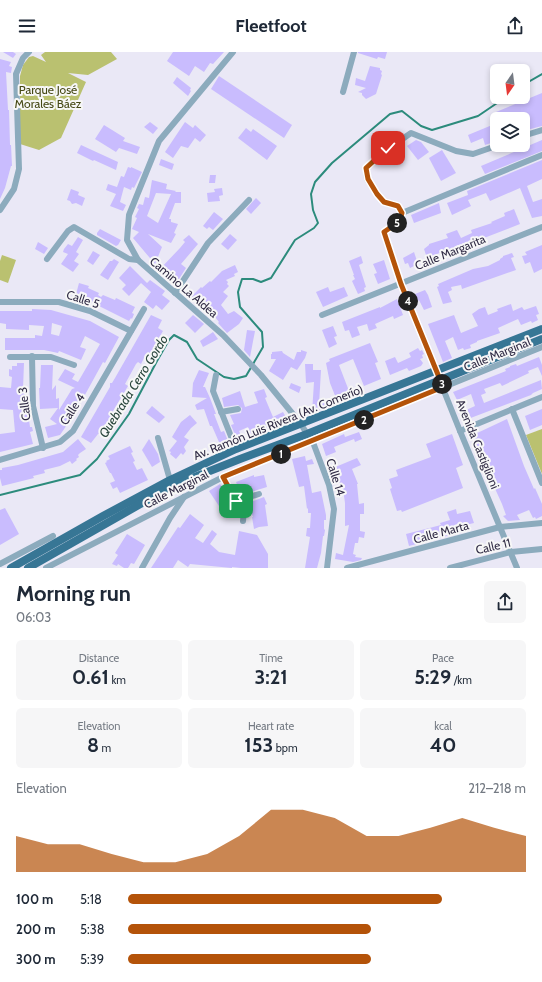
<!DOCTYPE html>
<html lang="en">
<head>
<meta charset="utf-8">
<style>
  :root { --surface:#fff; --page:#f6f6f7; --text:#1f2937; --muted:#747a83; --accent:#b45309 }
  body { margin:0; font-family:Cabin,sans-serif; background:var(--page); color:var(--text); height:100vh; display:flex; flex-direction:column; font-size:15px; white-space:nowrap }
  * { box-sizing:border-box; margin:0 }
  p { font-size:13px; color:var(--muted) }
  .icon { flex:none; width:22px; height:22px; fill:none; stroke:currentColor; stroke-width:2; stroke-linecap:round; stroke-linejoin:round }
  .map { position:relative; height:516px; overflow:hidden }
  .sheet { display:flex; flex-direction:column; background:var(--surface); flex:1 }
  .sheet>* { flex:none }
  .needle { width:26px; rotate:194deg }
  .tools { position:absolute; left:490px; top:12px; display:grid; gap:8px }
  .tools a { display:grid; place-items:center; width:40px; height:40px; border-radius:6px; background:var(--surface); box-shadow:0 2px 6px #0003; font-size:20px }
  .pin { position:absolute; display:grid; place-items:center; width:34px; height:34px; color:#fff; margin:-17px; border-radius:8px; box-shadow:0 2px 6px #0006 }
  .km { position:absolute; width:20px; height:20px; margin:-10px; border-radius:50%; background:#222; color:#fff; font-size:11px; line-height:20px; text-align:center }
  .round { display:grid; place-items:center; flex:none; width:42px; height:42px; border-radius:6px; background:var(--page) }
  .summary { display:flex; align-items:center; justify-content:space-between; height:68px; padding:0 16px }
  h1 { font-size:22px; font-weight:800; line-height:30px }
  .stats { display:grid; grid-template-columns:repeat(3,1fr); gap:6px; height:68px; padding:4px 16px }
  .stats div { display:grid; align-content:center; border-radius:6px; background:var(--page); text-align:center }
  .stats b { font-size:20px; font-weight:800 }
  .stats small { font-size:11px; font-weight:400 }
  .stats p { font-size:11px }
  .chart { height:112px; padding:8px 16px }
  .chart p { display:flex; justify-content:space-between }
  .chart svg { width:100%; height:72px; margin-top:4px; fill:var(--accent); opacity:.7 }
  ul { padding:0 16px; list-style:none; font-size:13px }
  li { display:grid; grid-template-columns:64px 48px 1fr; align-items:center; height:30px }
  li i { height:10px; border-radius:5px; background:var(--accent) }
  header { display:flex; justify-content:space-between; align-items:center; height:52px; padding:0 16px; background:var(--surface); font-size:18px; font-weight:800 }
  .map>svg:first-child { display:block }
</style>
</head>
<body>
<header><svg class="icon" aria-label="menu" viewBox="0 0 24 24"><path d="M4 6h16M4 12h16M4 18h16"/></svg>Fleetfoot<svg class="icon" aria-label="share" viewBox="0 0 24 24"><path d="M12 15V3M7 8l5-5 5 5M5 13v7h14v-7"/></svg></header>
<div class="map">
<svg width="542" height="516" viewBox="0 0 542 516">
  <rect width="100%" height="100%" fill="#eae8f6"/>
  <g fill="#bac170">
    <polygon points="45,0 111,0 117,7 88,23 68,21 86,30 61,86 39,98 20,92 20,24 23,13 29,5 33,4 46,10 41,3"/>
    <polygon points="2,203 16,208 8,231 0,228 0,209"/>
    <polygon points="542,377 542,422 526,383"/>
  </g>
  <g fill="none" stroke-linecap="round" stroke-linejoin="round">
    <g stroke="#2c8b7c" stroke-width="2">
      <polyline points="523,33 542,22"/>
      <polyline points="0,443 80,423 97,407 129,362 157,309 169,288 174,283 187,290 197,307 224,325 234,327 246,324 263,295 262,280 240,255 238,240 242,227 253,227 261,230 271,226 295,188 314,176 318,171 313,158 311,142 315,130 332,111 390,62 402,59 421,74 432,78 478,64 506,45"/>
    </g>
  </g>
  <g fill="#c9bcfe" fill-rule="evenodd">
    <polygon points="3,0 13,0 16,2 13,6"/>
    <polygon points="173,0 224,0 213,12 210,11 204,20 195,14 189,24 167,9"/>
    <polygon points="358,0 387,0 385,7 378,5 377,7 358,1"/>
    <polygon points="0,7 11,10 9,14 12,15 11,21 6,20 8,58 9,58 10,93 11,93 12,114 11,114 5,136 0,147"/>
    <polygon points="370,14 380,16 380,18 382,19 381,22 382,23 376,42 366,47 362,43 362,41 358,40 366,36 355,33 356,26 365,29"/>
    <polygon points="219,24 292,73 284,86 211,37"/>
    <polygon points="177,25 191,36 190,38 191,39 188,44 173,31"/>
    <polygon points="542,41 542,74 523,79 523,67 499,67 496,60"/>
    <polygon points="150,70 158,76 153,82 144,75"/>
    <polygon points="185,70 193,76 195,73 206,83 200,90 195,86 188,96 181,94 173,106 165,100"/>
    <polygon points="497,71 497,89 485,93 483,86 471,91 468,83"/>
    <polygon points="104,73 125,86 123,89 140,95 137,102 119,96 116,100 95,87"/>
    <polygon points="246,76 251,80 253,77 277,94 267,108 238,86"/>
    <polygon points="416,88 421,90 429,100 418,108 407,94"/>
    <polygon points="542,88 542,99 485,122 481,114"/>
    <polygon points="81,93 118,110 116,118 94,108 93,109 77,101"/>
    <polygon points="442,98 456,121 441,129 429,106"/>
    <polygon points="161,107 174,112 172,118 159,113"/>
    <polygon points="542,108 542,127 527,134 533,150 542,147 542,164 532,166 520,136 490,149 486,141 468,148 471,154 452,163 447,151 468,143 467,139"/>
    <polygon points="128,115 131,116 131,115 142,120 134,136 132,135 131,138 124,135 120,150 126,153 123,159 110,154 116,142 106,138 108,132 117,135 121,124 124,125"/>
    <polygon points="210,123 216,123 215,131 209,131"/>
    <path d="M152 128 167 132 166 137 176 139 175 140H181V151H175L169 167H171V170L178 172 174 181 176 182 171 191 148 182 162 195 155 212 133 186 139 180 132 177 137 166 135 165 139 157 137 156 139 152 143 153 145 145 149 146ZM156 141 171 142 158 171 147 164Z"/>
    <polygon points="222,136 223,143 219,144 220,149 208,150 207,141 215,140 214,137"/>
    <polygon points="71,137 79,140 78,143 85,146 82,154 76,151 72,152 70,149 67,148"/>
    <polygon points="256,146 261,151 251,162 246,157"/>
    <polygon points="439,151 441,161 414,171 411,163"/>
    <polygon points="514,157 520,172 484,186 473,192 452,200 450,199 449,197 437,202 438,205 428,209 424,197 429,193 429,192 448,186 446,182 457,178 461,186 472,181 471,178 492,171 491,170 505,164 504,161"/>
    <polygon points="214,160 223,167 213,178 209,175 207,177 203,174"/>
    <polygon points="100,177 121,188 118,193 116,194 97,183 97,181"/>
    <polygon points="230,182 237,188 228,198 221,192"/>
    <polygon points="189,183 198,192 181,212 186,216 177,230 175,228 173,229 169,226 170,224 161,216 180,196 185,190 183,188"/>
    <polygon points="78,185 83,188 76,200 79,202 74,209 79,212 73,220 61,212 68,202 63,200 64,197 68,192 72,194"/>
    <polygon points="38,190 48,196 44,202 35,197"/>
    <polygon points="542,193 542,217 534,221 530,210 525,212 522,204 527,203 525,200"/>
    <polygon points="93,199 100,203 93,213 87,209"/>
    <polygon points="414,200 418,212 410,216 408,211 405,212 403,206"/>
    <polygon points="512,201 514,205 511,206 516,218 462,237 461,233 451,235 452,238 448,240 452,250 443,252 437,235 439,234 438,232 473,217 488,214 500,208 500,207 503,205 503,204"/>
    <polygon points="361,204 363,211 359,213 366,235 364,236 365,239 358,242 352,229 355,227 353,223 354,223 349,209"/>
    <polygon points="114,207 119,210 108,228 100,223 110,209 112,209"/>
    <polygon points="384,208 390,227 378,232 374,222 377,221 373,212"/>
    <polygon points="235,213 238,220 234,222 235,224 226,228 228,230 227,232 229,234 223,240 228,244 221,253 228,262 234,259 243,266 239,272 227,281 218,271 219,270 212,261 195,248 193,250 189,247 201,235 202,236 210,229 211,230 222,219"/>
    <polygon points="130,214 147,231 150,228 165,239 162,243 170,249 162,258 156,253 153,257 144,250 151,240 141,231 129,244 122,237 126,233 119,226"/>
    <polygon points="79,231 89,234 88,236 99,241 98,243 101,245 103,243 115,248 116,246 135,255 132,261 134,262 132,267 131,266 129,269 95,252 75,246"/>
    <polygon points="328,235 330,240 344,235 348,244 323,255 316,240"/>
    <polygon points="425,238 428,243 432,255 424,258 419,248 418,249 415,242"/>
    <polygon points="397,247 403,263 394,267 393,264 375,272 377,276 369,279 367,272 357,275 360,283 352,286 349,278 345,279 342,270 380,255 380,256"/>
    <polygon points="511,252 513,259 522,255 524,258 536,254 539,262 536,263 538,268 532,271 531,269 521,273 518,267 509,271 498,276 500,281 477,289 477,290 470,293 471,296 464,298 463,296 458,298 453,285 445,289 452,306 443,310 428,272 454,263 461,281 478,274 472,262 479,257 485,255 488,263 498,259 497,257"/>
    <path d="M32 257 51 258 90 269 119 285 105 311 103 310 75 361 60 383 48 386 45 375 57 372 50 367 58 356 40 357 39 336H40L41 313H53L52 338 56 333V347L59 346V358L72 337 75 336 58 328 65 317 75 322 72 327 78 330 100 292 85 284 80 295 86 297 81 308 59 299 58 301 44 298H5V286H35V283L42 284 44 274 29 273V278L6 277V272L0 271V259H32ZM52 271 62 274 59 284 51 282Z"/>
    <polygon points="151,263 162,268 158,276 163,279 154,294 156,295 149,306 145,304 141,312 138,310 136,312 125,332 128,334 110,364 112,365 107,374 105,372 99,382 98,382 91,391 81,385 110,335 110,331 112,331 115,326"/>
    <polygon points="193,263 204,272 195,281 185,271"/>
    <polygon points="333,274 337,284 334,285 337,292 329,296 322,278"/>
    <polygon points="247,278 255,279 250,305 244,298"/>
    <polygon points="213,280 218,287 203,295 200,289"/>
    <polygon points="370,291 378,310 375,311 381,327 364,334 353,307 339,313 349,339 357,336 360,342 312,361 314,330 306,331 305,312 313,312 313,318 321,318 319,353 336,346 330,331 326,311 330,309 329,307"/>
    <polygon points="418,296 420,299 422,298 424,302 422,303 423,306 420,307 423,311 421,314 409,319 407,316 390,323 385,309 395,305 398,311 411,305 409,301"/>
    <polygon points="301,298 307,300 305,306 297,318 291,315 283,328 269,319 276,307 271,307 271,302 272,302 272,300 282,299 283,301 294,308 297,300 301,300"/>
    <polygon points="539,305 542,313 542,324 538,315 528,319 529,321 502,334 500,331 484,337 486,341 481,343 484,351 541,328 542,337 533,341 531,343 468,367 464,359 475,354 471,342 457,348 453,340 506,319 505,317 510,315 510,314 516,312 517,314"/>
    <polygon points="17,311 24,311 23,337 25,337 23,361 28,361 30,375 32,375 33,379 30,380 33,392 0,400 0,382 15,380 13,358 0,357 0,335 11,336 12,325 9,324 9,317 12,318 12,314 17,314"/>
    <polygon points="199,318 209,321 203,335 205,335 210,346 216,362 214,362 221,380 224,379 230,394 222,397 212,374 210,374 204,357 197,358 195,353 207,346 192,345 193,331"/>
    <polygon points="291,331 301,335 299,341 289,336"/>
    <polygon points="264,337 267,345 265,346 273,365 283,360 289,370 251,385 248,375 239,379 243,388 238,390 231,373 234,372 230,363 241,361 242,356 238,353 224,355 222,346 240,339 245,355 258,351 254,340"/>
    <polygon points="152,354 165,365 159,371 146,361"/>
    <polygon points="542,357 542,373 530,378 525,364"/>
    <polygon points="190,363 197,371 191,376 184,385 189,388 184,395 186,399 183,403 181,401 176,407 170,402 171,400 169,399 177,389 172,385 181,370"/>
    <polygon points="507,367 524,414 534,437 535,436 542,452 542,464 536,467 535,465 533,466 529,458 517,463 520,468 508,469 503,464 506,463 502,452 487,419 489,418 483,405 481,406 473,383"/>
    <polygon points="359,380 362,387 355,390 354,387 334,395 336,400 326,404 322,392 344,382 345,385"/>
    <polygon points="452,382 463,413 456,416 463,436 402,460 401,458 397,459 390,437 392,436 389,427 398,424 396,418 431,405 426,392"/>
    <polygon points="78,387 86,397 80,401 78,403 79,405 76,407 77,408 72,412 70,409 60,414 44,418 45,421 33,424 34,426 2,434 0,426 0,418 2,418 2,416 18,413 63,400"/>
    <polygon points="149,387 158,402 160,410 152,415 142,398"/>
    <polygon points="130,394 133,400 131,401 135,409 133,410 137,418 142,416 148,428 120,441 117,435 113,437 110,431 115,429 111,421 110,421 105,411 107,410 106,409 110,407 108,404"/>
    <polygon points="305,404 306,409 312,407 314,412 307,413 312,441 321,439 326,463 326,468 324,468 324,477 325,478 324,484 323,484 321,501 317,516 305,516 310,485 306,484 307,476 310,476 311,461 308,461 308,456 307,457 304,434 299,435 292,407"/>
    <polygon points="357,406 361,413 352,417 358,432 357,432 359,452 364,451 364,462 360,462 360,479 365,480 364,486 359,485 358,491 355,491 353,502 356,503 355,505 362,506 361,508 353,510 335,507 336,501 343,503 349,473 345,474 345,451 343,437 342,437 333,416"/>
    <polygon points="254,423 254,425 264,423 267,435 241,443 236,430"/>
    <polygon points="220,432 236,456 225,463 209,439"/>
    <polygon points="264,445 267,452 265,453 268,474 259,475 254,477 252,465 253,465 248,451"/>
    <polygon points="5,456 19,482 0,493 0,458"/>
    <polygon points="456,457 457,462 470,459 474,471 453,476 454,482 409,494 406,482 441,473 440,471 450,468 447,460"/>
    <polygon points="190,462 204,473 195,486 203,491 212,478 217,482 210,492 219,500 235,503 239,479 257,483 268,502 268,516 241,516 232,515 232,516 190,512 188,515 178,508 173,516 151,516 178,475 180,476"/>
    <polygon points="127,482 145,493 134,512 131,511 128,516 124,516 118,512 117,514 112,512 118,503 115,501"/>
  </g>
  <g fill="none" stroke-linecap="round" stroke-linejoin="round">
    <g stroke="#8cabbd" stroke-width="6">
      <polyline points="233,0 159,89 129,163 127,188 138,208 223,283 261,323 301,372 307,382 314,393 329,433 334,457 327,516"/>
      <polyline points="343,40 354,0"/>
      <polyline points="523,84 542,78"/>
      <polyline points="499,93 473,102 456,99 411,81 388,97 366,117 367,127 377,142 384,150 398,154 402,161 400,169 384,180 401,232 460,379 517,516"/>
      <polyline points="0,158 14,137 19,117 16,22 23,6 29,0"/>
      <polyline points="402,161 542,103"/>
      <polyline points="47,207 68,179 74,175 129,207 138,208"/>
      <polyline points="175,241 208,191 249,148"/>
      <polyline points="0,250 59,250 90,259 131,279"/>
      <polyline points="322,263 542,175"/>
      <polyline points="32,304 33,354 43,396"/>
      <polyline points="10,305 51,305 74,313"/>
      <polyline points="216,323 213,339 236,397"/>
      <polyline points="512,357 542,431"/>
      <polyline points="221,360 238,357"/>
      <polyline points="460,379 542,345"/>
      <polyline points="158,386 170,428"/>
      <polyline points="0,408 60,390 73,379 144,257"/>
      <polyline points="223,425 236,449 244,458 243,469"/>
      <polyline points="236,449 259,442"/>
      <polyline points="0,512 53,484"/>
      <polyline points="46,516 223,425 542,295"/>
      <polyline points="142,516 170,466 184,445"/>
      <polyline points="347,516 500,475 542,471"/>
      <polyline points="450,516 511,500 542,497"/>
    </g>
    <g stroke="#377695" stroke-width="8">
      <polyline points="11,516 103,464 170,428 236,397 542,277"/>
      <polyline points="28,516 172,434 240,407 307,382 542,287"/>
    </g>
  </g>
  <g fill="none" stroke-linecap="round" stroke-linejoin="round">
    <defs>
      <polyline id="route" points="236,449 223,425 443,335 401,232 384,180 400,169 402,161 398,154 384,150 377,142 368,127 366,116 388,96"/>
    </defs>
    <use href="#route" stroke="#fff" stroke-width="8"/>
    <use href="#route" stroke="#b45309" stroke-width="5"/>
  </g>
  <g text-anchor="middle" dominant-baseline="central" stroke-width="4" stroke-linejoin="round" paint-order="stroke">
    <g font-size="12" fill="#464915" stroke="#f7f7f7">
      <text x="48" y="37">Parque José<tspan x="48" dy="14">Morales Báez</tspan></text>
    </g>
    <g font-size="12" fill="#302b45" stroke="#f7f7f7">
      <text transform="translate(450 200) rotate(-22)">Calle Margarita</text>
      <text transform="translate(184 235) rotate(41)">Camino La Aldea</text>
      <text transform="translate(83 247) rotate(18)">Calle 5</text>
      <text transform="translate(497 302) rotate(-22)">Calle Marginal</text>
      <text transform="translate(24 352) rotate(-97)">Calle 3</text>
      <text transform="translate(72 357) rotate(-57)">Calle 4</text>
      <text transform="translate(278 370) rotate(-22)">Av. Ramón Luis Rivera (Av. Comerío)</text>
      <text transform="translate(478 392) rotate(68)">Avenida Castiglioni</text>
      <text transform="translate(336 425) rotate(73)">Calle 14</text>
      <text transform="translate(176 437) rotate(-27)">Calle Marginal</text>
      <text transform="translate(441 480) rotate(-15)">Calle Marta</text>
      <text transform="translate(493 494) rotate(-13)">Calle 11</text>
    </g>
    <g font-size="13" font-style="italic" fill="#2b473e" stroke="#f7f7f7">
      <text transform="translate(133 334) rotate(-58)">Quebrada Cerro Gordo</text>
    </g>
  </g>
</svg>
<div class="tools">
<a><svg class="needle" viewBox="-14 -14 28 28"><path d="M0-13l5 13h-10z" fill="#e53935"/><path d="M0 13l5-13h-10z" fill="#747a83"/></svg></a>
<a><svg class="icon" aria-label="layers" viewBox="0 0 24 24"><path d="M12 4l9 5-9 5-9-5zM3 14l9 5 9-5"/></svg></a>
</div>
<div class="pin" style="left:236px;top:449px;background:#1e9e55"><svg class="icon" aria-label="arrive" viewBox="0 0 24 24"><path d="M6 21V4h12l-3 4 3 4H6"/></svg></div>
<div class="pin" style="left:388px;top:96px;background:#d93025"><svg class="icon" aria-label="check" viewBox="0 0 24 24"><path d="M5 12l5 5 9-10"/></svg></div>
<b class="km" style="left:281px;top:402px">1</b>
<b class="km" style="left:364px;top:368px">2</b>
<b class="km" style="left:442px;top:332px">3</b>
<b class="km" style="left:408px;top:249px">4</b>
<b class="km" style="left:397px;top:171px">5</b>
</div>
<section class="sheet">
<div class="summary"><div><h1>Morning run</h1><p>06:03</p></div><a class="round"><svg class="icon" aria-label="share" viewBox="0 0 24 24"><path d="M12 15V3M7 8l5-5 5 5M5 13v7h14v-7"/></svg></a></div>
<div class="stats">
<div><p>Distance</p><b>0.61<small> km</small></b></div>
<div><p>Time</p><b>3:21</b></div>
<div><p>Pace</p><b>5:29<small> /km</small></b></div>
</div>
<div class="stats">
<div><p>Elevation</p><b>8<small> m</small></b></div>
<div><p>Heart rate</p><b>153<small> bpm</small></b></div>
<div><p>kcal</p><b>40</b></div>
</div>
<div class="chart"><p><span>Elevation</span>212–218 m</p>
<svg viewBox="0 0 160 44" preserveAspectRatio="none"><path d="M0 44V22L10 27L20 27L30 33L40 38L50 38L60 33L70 22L80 6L90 6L100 11L110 22L120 22L130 17L140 11L150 17L160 22V44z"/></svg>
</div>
<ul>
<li><b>100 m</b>5:18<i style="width:79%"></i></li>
<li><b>200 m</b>5:38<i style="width:61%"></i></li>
<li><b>300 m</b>5:39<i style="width:61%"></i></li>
</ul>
</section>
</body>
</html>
